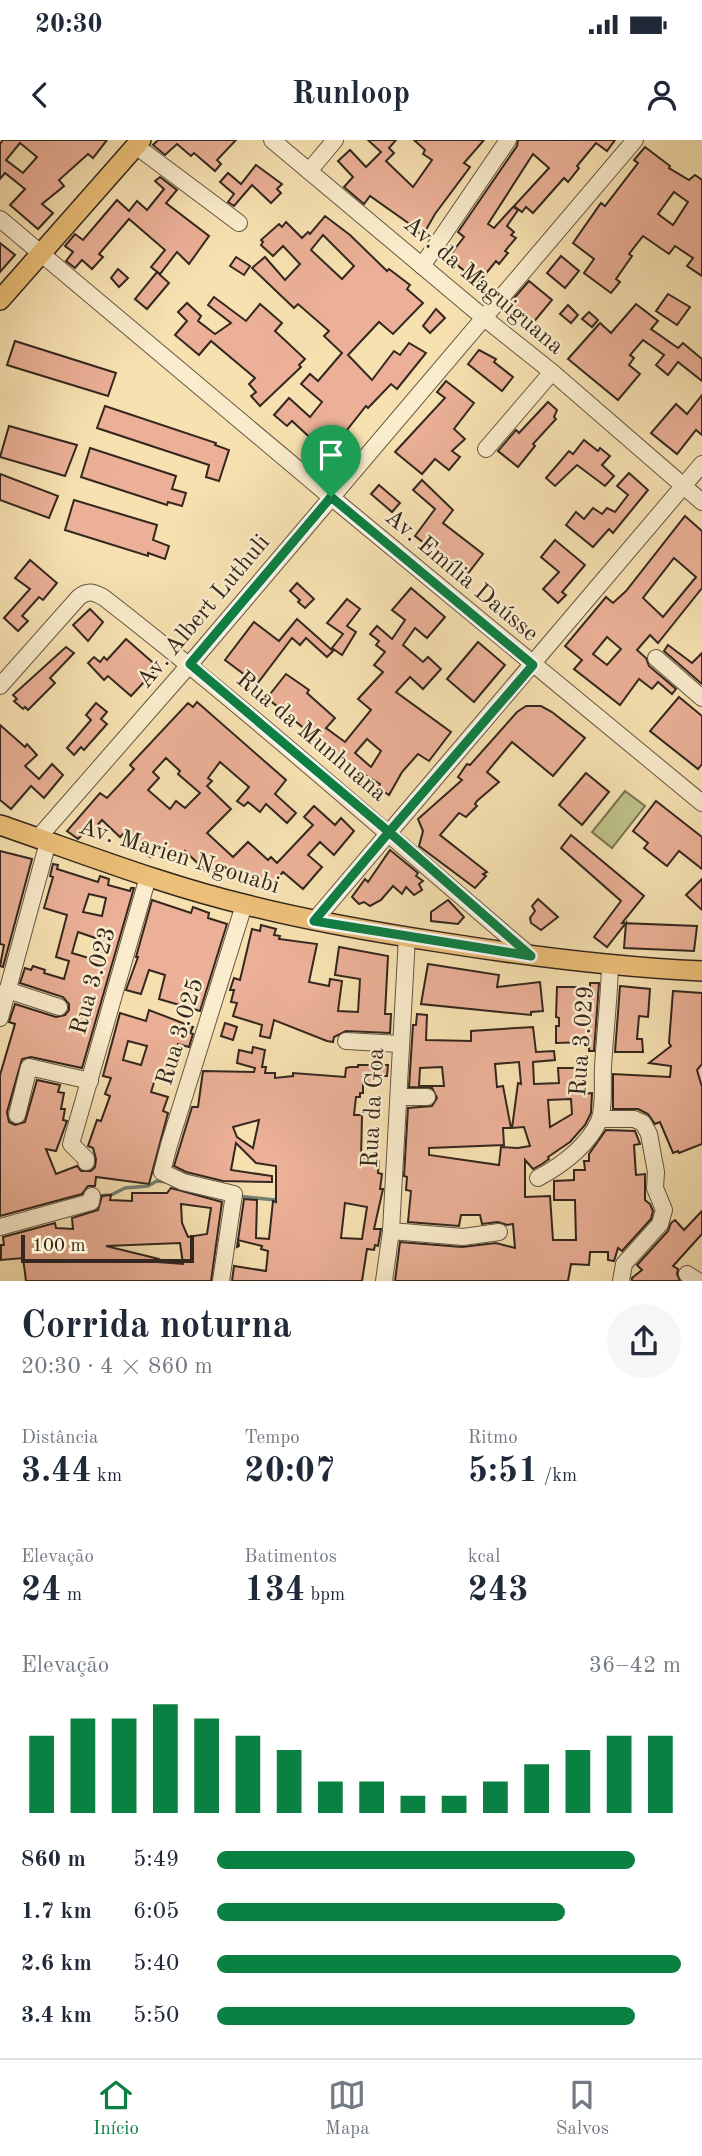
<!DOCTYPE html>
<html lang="pt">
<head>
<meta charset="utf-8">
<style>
  :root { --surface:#fff; --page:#f6f6f7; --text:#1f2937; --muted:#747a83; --line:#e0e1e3; --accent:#0b8043 }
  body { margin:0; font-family:"Old Standard TT",serif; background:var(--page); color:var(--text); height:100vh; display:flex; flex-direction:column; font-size:26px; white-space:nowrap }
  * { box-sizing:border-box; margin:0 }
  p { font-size:23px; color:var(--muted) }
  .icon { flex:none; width:38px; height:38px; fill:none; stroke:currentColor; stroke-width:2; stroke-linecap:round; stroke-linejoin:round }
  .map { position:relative; height:1141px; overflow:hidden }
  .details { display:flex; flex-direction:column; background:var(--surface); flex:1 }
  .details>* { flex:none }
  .scale { position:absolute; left:21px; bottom:18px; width:173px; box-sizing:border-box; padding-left:7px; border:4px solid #33271e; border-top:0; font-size:19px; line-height:24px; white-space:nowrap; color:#33271e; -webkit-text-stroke:5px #faeccc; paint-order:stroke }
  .pin { position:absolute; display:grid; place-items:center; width:60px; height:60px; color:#fff; margin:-72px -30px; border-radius:50% 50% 50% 0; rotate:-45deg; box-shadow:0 0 7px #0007 }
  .pin .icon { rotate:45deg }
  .round { display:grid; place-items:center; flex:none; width:74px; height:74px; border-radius:37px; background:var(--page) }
  .head { display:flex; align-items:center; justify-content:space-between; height:119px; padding:0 21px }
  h1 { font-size:38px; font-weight:800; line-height:52px }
  .figures { display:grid; grid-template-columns:repeat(3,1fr); gap:10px; height:119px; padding:7px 21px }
  .figures div { display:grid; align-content:center }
  .figures b { font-size:35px; font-weight:800 }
  .figures small { font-size:19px; font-weight:400 }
  .figures p { font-size:19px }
  .chart { height:196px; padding:14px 21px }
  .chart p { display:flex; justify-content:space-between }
  .chart svg { width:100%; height:126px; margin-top:7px; stroke:var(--accent); stroke-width:6 }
  ul { padding:0 21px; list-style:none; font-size:23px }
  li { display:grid; grid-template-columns:112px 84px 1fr; align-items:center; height:52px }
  li i { height:18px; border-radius:9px; background:var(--accent) }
  .status { display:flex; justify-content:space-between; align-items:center; height:49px; padding:0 35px; background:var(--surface); direction:ltr }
  .status svg { height:19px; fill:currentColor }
  header { display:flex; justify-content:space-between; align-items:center; height:91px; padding:0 21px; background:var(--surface); font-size:32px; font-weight:800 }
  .menu { display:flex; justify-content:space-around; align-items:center; height:98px; border-top:2px solid var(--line); background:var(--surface); font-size:19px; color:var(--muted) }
  .menu a { display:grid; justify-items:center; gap:4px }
  .menu .selected { color:var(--accent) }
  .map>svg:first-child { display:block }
</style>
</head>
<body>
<div class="status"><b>20:30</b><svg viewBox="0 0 49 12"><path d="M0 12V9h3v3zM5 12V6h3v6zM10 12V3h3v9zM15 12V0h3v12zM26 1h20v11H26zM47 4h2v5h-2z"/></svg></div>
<header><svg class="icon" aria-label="back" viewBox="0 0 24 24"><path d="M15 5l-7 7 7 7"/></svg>Runloop<svg class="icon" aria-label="person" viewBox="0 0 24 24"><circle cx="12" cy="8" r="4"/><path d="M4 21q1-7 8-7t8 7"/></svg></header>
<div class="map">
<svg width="702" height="1141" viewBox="0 0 702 1141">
  <rect width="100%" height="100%" fill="#f7e1b1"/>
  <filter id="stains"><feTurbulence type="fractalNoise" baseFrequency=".00286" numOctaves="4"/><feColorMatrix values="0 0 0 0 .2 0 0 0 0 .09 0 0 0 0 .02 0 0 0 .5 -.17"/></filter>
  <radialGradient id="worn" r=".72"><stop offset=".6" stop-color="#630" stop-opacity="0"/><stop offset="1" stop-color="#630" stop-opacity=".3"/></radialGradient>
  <polygon fill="#bfc289" stroke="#797454" stroke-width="2" points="625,651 645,666 612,708 592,692"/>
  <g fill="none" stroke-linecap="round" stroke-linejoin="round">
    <g stroke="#738273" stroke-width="3.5">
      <polyline points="97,1056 111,1055 125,1048 148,1046 157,1041 168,1042"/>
      <polyline points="237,1056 275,1060 277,1058"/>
    </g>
  </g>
  <g fill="#ebb097" stroke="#33271e" stroke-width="2" fill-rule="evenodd">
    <path d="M3 0H107L93 18 88 14 59 40 64 46 42 64 53 73 38 89 10 65 25 49 5 33 0 39V4ZM20 3 37 17 23 33 6 20Z"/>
    <polygon points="158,0 236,0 217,20 221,24 215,31 194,13 191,16 177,4 165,15 153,5"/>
    <polygon points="368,0 396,0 389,8 394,13 386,21 413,47 432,20 423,14 425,10 414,0 484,0 464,23 470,27 435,74 423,95 409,88 411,85 370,56 364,64 344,47 353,37 338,21 350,10 366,27 381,12"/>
    <polygon points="518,0 615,0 607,11 596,3 577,26 579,28 568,42 564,38 533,73 526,67 522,72 514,66 549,28 533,14 488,84 494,88 513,67 518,70 507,86 514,92 511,95 516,98 505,111 508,113 499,124 496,121 479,142 448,118 464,97 458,92 517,6"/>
    <path d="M645 7 670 26 669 28 689 40 695 35 702 40V136L687 126 693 118 675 106 669 114 643 96 629 114 632 116 616 139 620 142 611 153 584 133 594 119 573 103 601 63 605 66 638 23 634 20ZM674 52 688 62 673 85 658 74Z"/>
    <polygon points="256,25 282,44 277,49 281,53 271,63 252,45 234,66 228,62 234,54 220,42 228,33 241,44"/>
    <polygon points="160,37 177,50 166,63 209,96 189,124 177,112 160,134 151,127 165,110 129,79 99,114 103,117 92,129 82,120 75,128 66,121 73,112 65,106 75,94 83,100 117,60 129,71 137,61 147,70 164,49 155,41"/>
    <path d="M325 76 350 95 387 131 389 129 410 145 407 149 423 163 393 194 379 182 348 215 372 240 394 211 400 215 409 203 426 213 397 249 391 244 368 268 366 266 347 290 352 296 328 319 316 306 318 305 292 281 287 286 274 275 289 258 310 277 322 262 301 244 310 234 318 241 342 213 324 196 329 191 298 164 294 168 252 128 265 117 285 140 300 124 283 106 273 116 261 105 263 102 261 100 279 84 282 87 286 82 302 98 308 92 310 94ZM323 95 354 126 342 139 311 110Z"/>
    <polygon points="0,103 15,115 0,132"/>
    <polygon points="561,116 579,131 565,148 547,133"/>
    <polygon points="236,117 250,126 244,135 230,126"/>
    <polygon points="118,129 128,138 119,147 111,138"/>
    <polygon points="157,132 169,143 147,169 135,159"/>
    <polygon points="529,141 552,160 532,184 508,165"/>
    <polygon points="668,154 690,167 677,185 656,171"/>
    <polygon points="214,157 246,181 260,164 282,183 275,191 305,219 299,225 301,227 260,266 251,256 256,252 249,244 255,238 211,201 199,215 175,195 187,181 178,172 187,163 201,176 198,181 215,194 231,183 208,165"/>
    <polygon points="636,164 658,181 651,189 678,208 683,203 702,219 702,241 678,222 668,235 656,225 664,215 643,200 630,215 634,218 629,225 640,234 618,260 568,219 600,183 611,193"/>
    <polygon points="568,165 578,175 571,183 560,174"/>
    <polygon points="436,169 445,178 430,193 423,186"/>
    <polygon points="589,172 598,180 592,187 582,179"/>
    <polygon points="15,201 116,233 108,256 7,225"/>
    <polygon points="479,210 496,219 494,222 513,237 502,251 468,224"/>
    <polygon points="446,241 474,263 454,289 465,299 452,311 460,317 449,330 435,319 422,334 395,312 445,258 437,252"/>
    <polygon points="702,255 702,295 696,290 677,314 651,293 676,264 687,274"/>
    <polygon points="548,262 557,270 554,277 556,279 533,304 535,306 518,327 498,311 516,290 519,293"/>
    <polygon points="105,266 216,303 215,305 229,310 219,341 206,337 209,325 97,288"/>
    <polygon points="9,286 77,305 65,336 0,317"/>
    <polygon points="584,300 598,311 600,308 610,316 602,325 614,336 605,346 577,325 555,346 546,338 569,311 573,314"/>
    <polygon points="90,308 176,336 172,349 186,353 182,366 168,362 167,365 81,337"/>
    <polygon points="629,333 648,350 613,393 609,389 593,407 566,385 576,372 584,379 593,368 602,374 607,368 615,372 628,355 617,346"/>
    <polygon points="0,334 58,356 49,378 0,360"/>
    <polygon points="422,340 453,370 443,383 483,414 466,436 415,396 435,369 413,350"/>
    <polygon points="379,345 400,363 392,372 371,354"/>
    <polygon points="74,360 157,385 153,400 169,406 165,419 148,413 148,416 65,390"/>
    <path d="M685 376 702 391V448L658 503 650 495 637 510 646 518 649 526 676 549 672 554 658 542 652 549 639 539 620 565 574 529 582 520 565 506 606 457 613 463 626 451ZM674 418 696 437 663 477 643 458ZM607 497 621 509 607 525 593 514Z"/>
    <polygon points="555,400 585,425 562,452 566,455 558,463 543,449 559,432 541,417"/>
    <polygon points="30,420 57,443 43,460 39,457 22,476 28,481 18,491 4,478 30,449 15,438"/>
    <polygon points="297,443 314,459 305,468 298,462 300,460 290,451"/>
    <path d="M411 448 445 477 427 498 415 488 403 505 423 522 428 517 441 529 423 549 410 537 396 552 451 592 429 621 418 614 402 632 389 655 378 648 380 644 362 633 360 636 350 626 267 558 286 534 309 550 307 553 335 578 326 588 345 602 371 570 358 559 383 532 374 525 385 512 376 505 379 501 370 494 377 486 392 499 405 480 392 470ZM367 599 381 611 371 627 355 613Z"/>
    <polygon points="347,459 360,469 347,486 356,492 342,515 332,508 343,494 327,483"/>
    <polygon points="90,469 103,482 88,501 73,485"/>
    <polygon points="297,479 333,511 327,517 306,498 300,505 292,498 257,544 225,520 254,482 279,501"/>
    <polygon points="126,499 158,527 131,556 108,536 104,540 88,523 94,517 100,522 104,517 107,520"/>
    <polygon points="478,502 505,525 474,562 447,539"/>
    <polygon points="668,505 692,523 702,513 702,544 664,511"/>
    <polygon points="66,507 74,513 50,538 55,543 28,570 25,567 23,569 14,561 17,559 13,555"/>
    <polygon points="679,557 702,576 702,624 698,629 650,591"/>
    <path d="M197 562 286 640 275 654 296 673 287 683 266 664 260 672 248 662 244 666 237 661 249 647 220 622 208 638 212 641 207 646 231 669 207 693 233 717 248 702 268 720 271 717 277 723 313 685 304 677 314 666 335 685 341 678 354 691 334 715 320 702 308 715 322 727 303 749 283 732 270 746 267 743 264 747 244 733 238 739 220 723 209 734 185 711 175 723 157 708 150 717 123 694 120 697 102 680 93 690 90 687 78 699 67 691 100 653 107 658 134 629 130 625 188 563 193 567ZM166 618 180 631 178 634 200 653 185 668 176 661 170 669 148 650 159 638 153 632Z"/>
    <polygon points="96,563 107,572 101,579 107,584 84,610 81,607 74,615 67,608 91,580 86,575"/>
    <polygon points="526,566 541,566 552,572 585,598 553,636 512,602 487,632 499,642 477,661 475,664 477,666 466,677 459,673 440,695 487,732 483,734 486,736 475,748 419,706 423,691 418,679 462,640 458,637 467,624 470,625 517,572"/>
    <polygon points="0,585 25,607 27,604 37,615 25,626 39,639 52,624 63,635 44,658 31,646 11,669 0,660"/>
    <polygon points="586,633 609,652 582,685 559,665"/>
    <polygon points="656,661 702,697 702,729 679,711 667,726 644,708 648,703 633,691"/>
    <polygon points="571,695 644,756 622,783 697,786 694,811 624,808 626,783 607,807 594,797 621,761 561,708"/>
    <polygon points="390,710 418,733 416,736 423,741 419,744 422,750 414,755 406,747 402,754 393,746 381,760 370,766 364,762 359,764 352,757 365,739 368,742"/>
    <polygon points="0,711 32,719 3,827 0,826 4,805 0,804"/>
    <path d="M53 724 58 725 57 729 98 742 100 736 109 739 108 745 130 751 131 748H134L82 928 31 917 22 919 7 972 9 982 15 985 25 982 37 940 60 945 58 952 64 953 61 969H65L63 980 67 981 56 1011 46 1009 56 1034 77 1026 81 1031H91L95 1027 96 1019 93 1008 88 1006 97 980 101 981 110 956 105 954 111 938 103 936 120 873 146 881 149 870 193 887 190 893 193 894 189 907 178 904 170 934 157 933 151 952 168 957 163 971 168 973 149 1044 96 1037 95 1046H88L82 1054 0 1076V935L15 884 9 882 15 864 56 877 65 875 69 870V864L63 857 20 843 25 828 31 830 33 826 45 830 44 833 64 839 69 821 56 817 67 775 44 768 53 737 50 736ZM89 754 106 758 102 776 83 772ZM78 792 98 799 92 819 72 813ZM128 901 147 906 141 925 123 920Z"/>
    <polygon points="702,739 702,770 686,755"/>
    <polygon points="538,759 558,777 541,790 531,783 530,778 535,771 532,766"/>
    <polygon points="152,760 191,773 193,767 209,773 208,778 227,784 200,871 159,859 165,835 149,830 141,854 126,850 138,817 136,817"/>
    <polygon points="448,760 464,777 458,784 431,781 431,772"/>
    <polygon points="261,785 276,789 274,795 280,796 279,799 317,804 309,842 329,846 330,839 342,841 338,871 358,872 360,839 335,835 339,807 388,816 385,874 391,874 390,893 346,891 334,897 333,902 327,901 274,880 270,898 260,896 262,885 233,876 237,863 231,862 234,850 230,850 234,838 240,840 252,789 260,791"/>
    <polygon points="428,824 499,835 497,847 540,842 543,871 531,872 531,875 421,864"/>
    <polygon points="590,843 599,843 594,911 589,911 589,902 556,903 556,886 559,886 559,878 556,877 557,847 590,847"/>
    <polygon points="620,846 650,849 648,877 639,876 637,899 642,899 643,912 615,912"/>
    <polygon points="673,851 702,853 702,924 697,930 702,947 702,1004 679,1013 678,1011 673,1013 660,982 655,984 648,974 638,969 613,969 613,934 670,937 671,926 649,923 671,906 669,903"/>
    <path d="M417 874 427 875 426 900 471 901V891L533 887 536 912 554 911 555 920 533 922 534 944 559 943 558 928H581L582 954 592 953 591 973 585 985 570 1002 548 1017 549 1019 542 1024 533 1029 525 1020V1057L550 1056 553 1100H576L575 1060H554V1041L574 1040V1030H585L584 1021H589V1014L606 990 635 991 640 1004 634 1005 636 1035 645 1034V1060L650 1064 653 1071 651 1079 622 1111 618 1108 614 1121 608 1120V1112H590L589 1125 571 1124 568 1141H395L400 1102 462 1107 496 1103 515 1108 513 1084 507 1085 498 1082 482 1084 480 1075H461L459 1086 408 1082 411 1051 406 1050 407 1037 404 1036 408 968 432 966 437 958 432 948 409 947 413 885H416ZM519 922 521 944 518 943 512 988 524 987 530 1006 518 1008 501 1007 499 1025 429 1015V1008L504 1005 503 988H511L503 946 497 947 495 924ZM442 927 444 946H419L420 928ZM571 959 572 974 550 987 548 960Z"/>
    <polygon points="225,883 237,887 233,900 221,896"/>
    <path d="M253 907 265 910 262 927H266L265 933H275V938L293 936V933L345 937 346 928 350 927H358V925H388L387 936H373V943L363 942V953H360V957H356L354 975H362L361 1019 379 1021 378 1033 382 1034 380 1049H383L374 1089H381L378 1106 375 1105 374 1110 367 1109 362 1141H232L234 1126 266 1131 268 1111 261 1109 262 1106 238 1100 239 1106 237 1107 244 1059 257 1060 256 1098 269 1099 273 1061 276 1062V1026L256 1023 236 1003 231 1030 272 1036V1042L223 1041 186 1032 174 1026 192 967H198L203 931 254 932 255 928 237 923 239 910 252 913ZM259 980 253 1008 237 997 233 987ZM345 1063 367 1067 362 1099 341 1098Z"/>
    <path d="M171 1048 222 1062 211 1141H26L23 1118 1 1120V1105H4L3 1097 55 1083 56 1088 73 1089 72 1078 98 1070 102 1056 111 1055 110 1060 132 1061V1053H167ZM181 1064 211 1068 207 1094 188 1097 182 1083ZM180 1103 183 1124 158 1122 159 1119 106 1106Z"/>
    <polygon points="702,1071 702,1094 673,1126 678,1129 677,1134 680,1141 632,1141 632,1138 642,1130 637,1125 668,1091 671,1083 675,1080 684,1090"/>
  </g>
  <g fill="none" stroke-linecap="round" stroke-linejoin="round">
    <defs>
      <g id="minor">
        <polyline points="272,0 483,177 552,232 702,362"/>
        <polyline points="136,6 239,83"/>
        <polyline points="309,31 335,0"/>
        <polyline points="0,79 331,357 702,663"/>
        <polyline points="422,126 508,0"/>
        <polyline points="486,309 552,232"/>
        <polyline points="656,518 702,558"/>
        <path d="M0 546 79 457C88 450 93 452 103 457 250 571 389 696 531 816"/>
        <polyline points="38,698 190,524 635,0"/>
        <polyline points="314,781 702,324"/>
        <polyline points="7,850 59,867"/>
        <polyline points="0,878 48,702"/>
        <polyline points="346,901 400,904"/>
        <polyline points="399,957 427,957"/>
        <polyline points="17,975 29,927 90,941"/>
        <polyline points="600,979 634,979 643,983 649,994 656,1032 655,1048 664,1070 660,1084 624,1124 621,1141"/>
        <polyline points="86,1022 86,1019 71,1004 148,737"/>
        <path d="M538 1038C562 1025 587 1007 599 981 605 966 602 943 603 927 605 893 609 860 610 826"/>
        <polyline points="0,1087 91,1062 92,1056"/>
        <polyline points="391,1091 463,1097 499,1092"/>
        <polyline points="687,1134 698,1141"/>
        <polyline points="221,1141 234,1054 183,1042 162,1032 169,1005 244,765"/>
        <polyline points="384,1141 391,1091 407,797"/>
      </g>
      <g id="major">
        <polyline points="0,160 141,0"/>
        <path d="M0 685C82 713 163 745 247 765 310 781 374 792 439 802 527 816 613 827 702 831"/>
      </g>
    </defs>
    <use href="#minor" stroke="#645643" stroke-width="18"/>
    <use href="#major" stroke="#33271e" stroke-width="22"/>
    <use href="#minor" stroke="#faeccc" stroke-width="16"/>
    <use href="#major" stroke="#ecc078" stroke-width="19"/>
  </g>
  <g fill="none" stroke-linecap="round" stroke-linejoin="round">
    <defs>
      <polyline id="route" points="331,357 190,524 389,692 314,781 531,816 389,692 533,525 331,357"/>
    </defs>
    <use href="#route" stroke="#fff" stroke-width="14"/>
    <use href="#route" stroke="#0b8043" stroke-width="9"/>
  </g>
  <g text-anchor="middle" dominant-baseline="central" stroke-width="5" stroke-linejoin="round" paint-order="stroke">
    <g font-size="24" fill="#33271e" stroke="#faeccc">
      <text transform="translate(483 146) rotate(40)">Av. da Maguiguana</text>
      <text transform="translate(461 436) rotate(40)">Av. Emília Daússe</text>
      <text transform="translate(204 472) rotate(-50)">Av. Albert Luthuli</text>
      <text transform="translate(311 597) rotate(40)">Rua da Munhuana</text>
      <text transform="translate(179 717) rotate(17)">Av. Marien Ngouabi</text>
      <text transform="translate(94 841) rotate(-74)">Rua 3.023</text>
      <text transform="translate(181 892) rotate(-73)">Rua 3.025</text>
      <text transform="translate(583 901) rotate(-86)">Rua 3.029</text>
      <text transform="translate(374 968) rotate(-87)">Rua da Goa</text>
    </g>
  </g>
  <rect width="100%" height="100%" filter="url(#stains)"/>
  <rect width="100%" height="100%" fill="url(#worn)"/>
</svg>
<div class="scale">100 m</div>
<div class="pin" style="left:331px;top:357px;background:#1e9e55"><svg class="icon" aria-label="arrive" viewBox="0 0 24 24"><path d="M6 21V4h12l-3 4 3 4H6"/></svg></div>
</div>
<section class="details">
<div class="head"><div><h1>Corrida noturna</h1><p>20:30 · 4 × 860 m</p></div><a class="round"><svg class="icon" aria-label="share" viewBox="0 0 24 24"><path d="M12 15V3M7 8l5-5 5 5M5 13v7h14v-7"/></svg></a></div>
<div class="figures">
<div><p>Distância</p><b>3.44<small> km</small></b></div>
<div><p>Tempo</p><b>20:07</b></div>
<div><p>Ritmo</p><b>5:51<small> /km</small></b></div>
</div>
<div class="figures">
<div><p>Elevação</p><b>24<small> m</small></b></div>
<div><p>Batimentos</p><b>134<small> bpm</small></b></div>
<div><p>kcal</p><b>243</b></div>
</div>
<div class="chart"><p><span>Elevação</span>36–42 m</p>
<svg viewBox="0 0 160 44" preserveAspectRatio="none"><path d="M5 44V17M15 44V11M25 44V11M35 44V6M45 44V11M55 44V17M65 44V22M75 44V33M85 44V33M95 44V38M105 44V38M115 44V33M125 44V27M135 44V22M145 44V17M155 44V17"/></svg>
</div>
<ul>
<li><b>860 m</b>5:49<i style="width:90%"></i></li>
<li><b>1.7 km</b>6:05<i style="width:75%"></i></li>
<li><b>2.6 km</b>5:40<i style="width:100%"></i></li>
<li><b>3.4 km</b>5:50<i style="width:90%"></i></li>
</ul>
</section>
<nav class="menu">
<a class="selected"><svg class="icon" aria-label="home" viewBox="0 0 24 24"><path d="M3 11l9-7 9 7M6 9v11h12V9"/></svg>Início</a>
<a><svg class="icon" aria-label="map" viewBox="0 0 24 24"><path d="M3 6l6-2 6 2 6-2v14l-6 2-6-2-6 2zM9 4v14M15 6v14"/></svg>Mapa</a>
<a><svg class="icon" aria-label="saved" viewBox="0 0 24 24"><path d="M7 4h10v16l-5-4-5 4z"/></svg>Salvos</a>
</nav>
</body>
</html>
